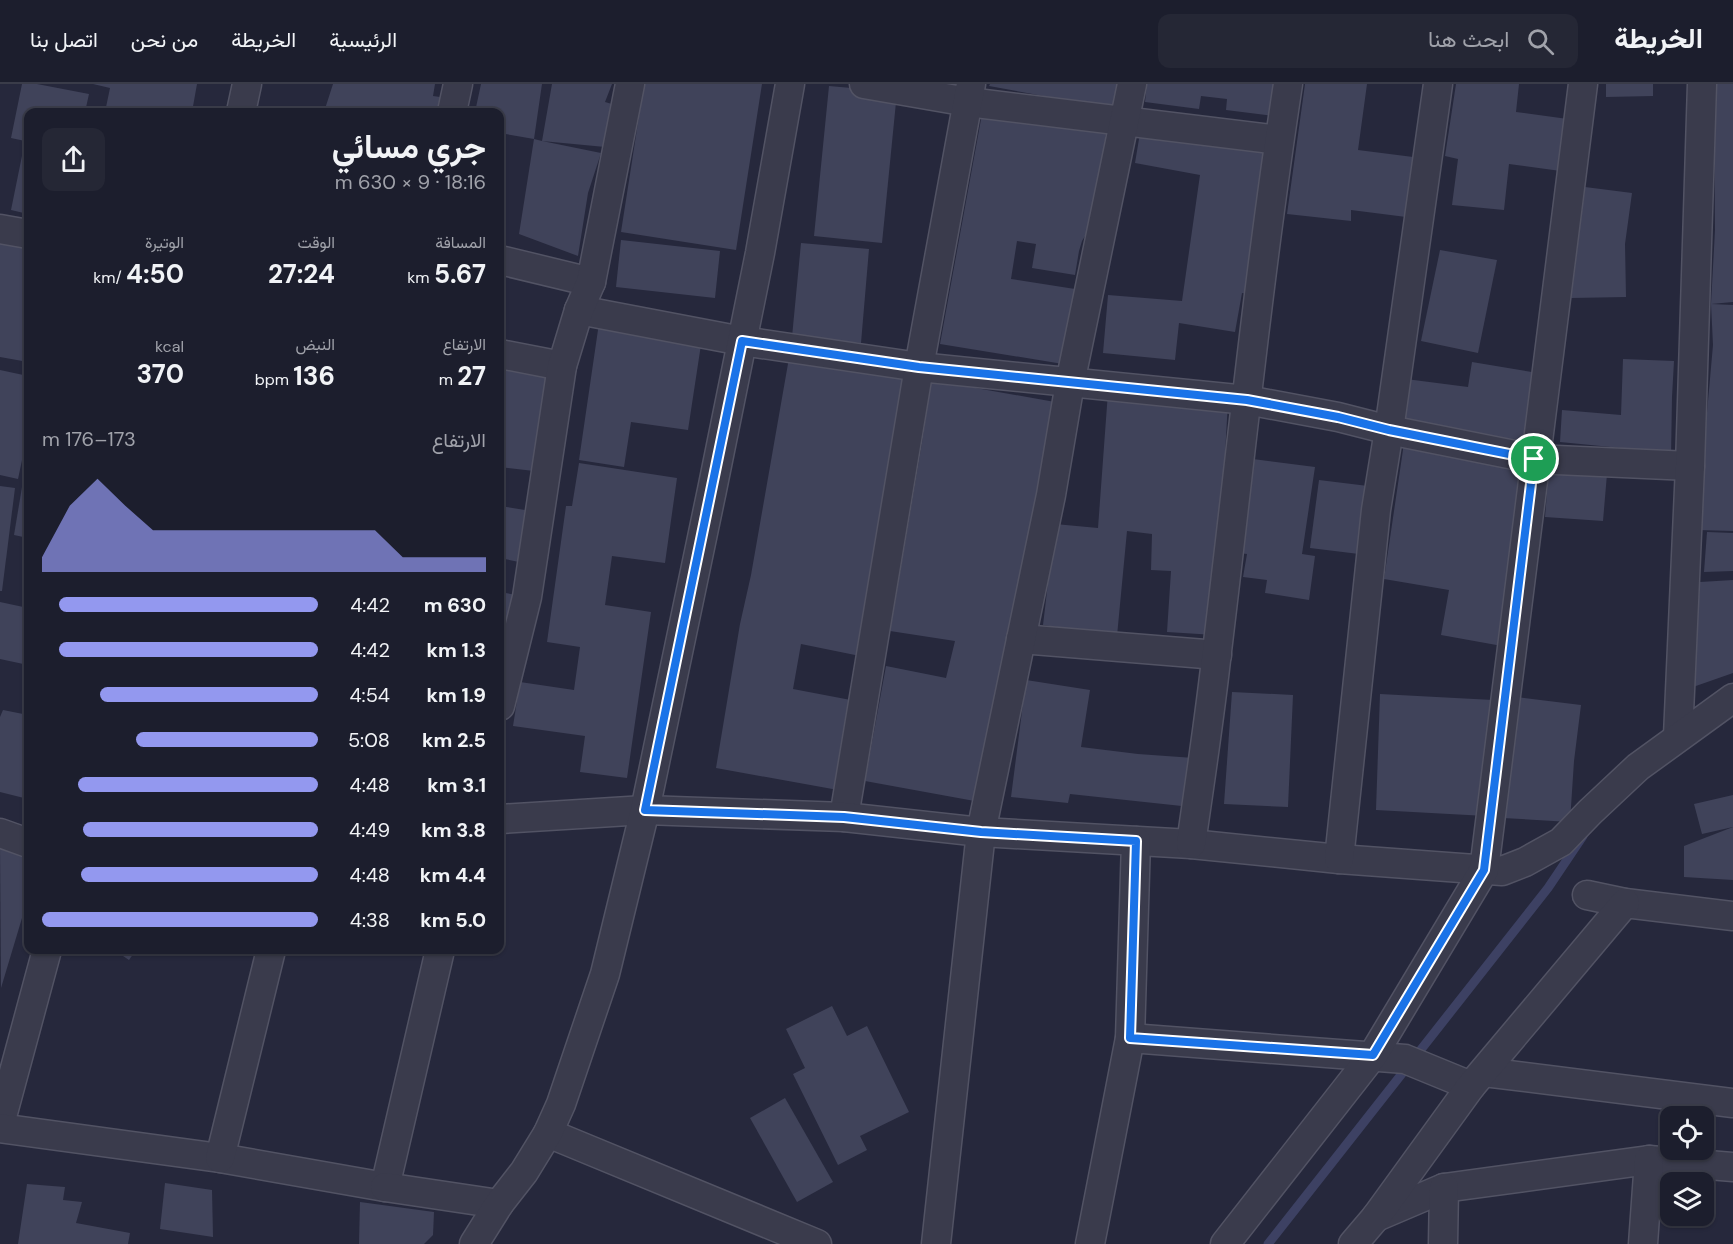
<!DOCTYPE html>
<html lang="ar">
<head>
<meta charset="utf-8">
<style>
  :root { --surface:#1c1e2d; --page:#252735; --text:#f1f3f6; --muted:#a0a2aa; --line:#3a3c49; --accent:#9398ef }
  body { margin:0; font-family:"DM Sans",Vazirmatn,sans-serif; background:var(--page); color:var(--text); direction:rtl; height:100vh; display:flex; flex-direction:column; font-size:22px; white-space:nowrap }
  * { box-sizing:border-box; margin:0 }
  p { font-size:20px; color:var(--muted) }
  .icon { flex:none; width:33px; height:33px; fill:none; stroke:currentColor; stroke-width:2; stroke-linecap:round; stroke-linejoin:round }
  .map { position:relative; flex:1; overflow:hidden; direction:ltr }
  .details { position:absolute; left:24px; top:24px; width:480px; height:846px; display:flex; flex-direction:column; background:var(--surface); border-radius:12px; box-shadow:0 2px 4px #0004,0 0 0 2px var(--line); direction:rtl }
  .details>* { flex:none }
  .fabs { position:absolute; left:1660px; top:1022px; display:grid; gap:12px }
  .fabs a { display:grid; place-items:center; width:54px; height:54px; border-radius:12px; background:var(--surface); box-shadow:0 2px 4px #0004,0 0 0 2px var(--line); font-size:30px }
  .pin { position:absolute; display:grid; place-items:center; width:51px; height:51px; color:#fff; margin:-26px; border:3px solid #fff; border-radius:50%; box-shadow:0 2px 6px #0007 }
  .round { display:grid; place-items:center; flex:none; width:63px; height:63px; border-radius:12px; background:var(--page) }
  .headline { display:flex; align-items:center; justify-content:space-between; height:102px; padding:0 18px }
  h1 { font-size:33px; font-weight:700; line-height:45px }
  .figures { display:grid; grid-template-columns:repeat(3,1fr); gap:9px; height:102px; padding:6px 18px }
  .figures div { display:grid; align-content:center }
  .figures b { font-size:26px; font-weight:700 }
  .figures small { font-size:16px; font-weight:400 }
  .figures p { font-size:16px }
  .chart { height:168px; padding:12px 18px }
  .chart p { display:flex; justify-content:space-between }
  .chart svg { width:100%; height:108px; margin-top:6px; fill:var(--accent); opacity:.7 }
  ul { padding:0 18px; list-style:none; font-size:20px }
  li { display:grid; grid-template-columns:96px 72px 1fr; align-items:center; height:45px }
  li i { height:15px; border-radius:8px; background:var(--accent) }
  header { display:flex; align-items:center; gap:36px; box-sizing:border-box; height:84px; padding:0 30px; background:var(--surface); border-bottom:2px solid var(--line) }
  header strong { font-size:28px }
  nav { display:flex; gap:33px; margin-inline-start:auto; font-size:21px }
  .search { width:420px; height:54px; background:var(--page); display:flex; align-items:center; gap:15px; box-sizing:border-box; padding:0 21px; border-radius:12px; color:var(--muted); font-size:22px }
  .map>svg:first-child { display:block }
</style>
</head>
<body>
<header>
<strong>الخريطة</strong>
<div class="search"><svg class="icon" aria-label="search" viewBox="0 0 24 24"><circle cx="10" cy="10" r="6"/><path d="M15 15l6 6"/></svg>ابحث هنا</div>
<nav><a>الرئيسية</a><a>الخريطة</a><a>من نحن</a><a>اتصل بنا</a></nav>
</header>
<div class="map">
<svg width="1733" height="1160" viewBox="0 0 1733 1160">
  <rect width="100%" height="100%" fill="#26283c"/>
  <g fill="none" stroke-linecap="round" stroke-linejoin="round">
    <polyline stroke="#3d4163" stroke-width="9" points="1268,1160 1548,804 1583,752"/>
  </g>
  <g fill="#40435a">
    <polygon points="22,0 37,0 89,10 85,28 28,28 28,130 11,126 25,57 11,54"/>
    <polygon points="93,0 197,0 192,28 105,28 110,4"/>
    <polygon points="333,0 435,0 433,12 440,13 437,28 324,28"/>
    <polygon points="481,0 542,0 534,55 542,57 552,0 612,0 605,18 612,20 605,63 542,57 601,69 588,109 578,172 519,150 534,55 500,49 500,28 475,28"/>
    <polygon points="644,0 762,0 736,166 621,148"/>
    <polygon points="990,0 1125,0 1120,26 989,2"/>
    <polygon points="1147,0 1277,0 1273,32 1226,26 1227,15 1201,12 1199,25 1145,18"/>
    <polygon points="1305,0 1367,0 1358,66 1421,74 1414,134 1351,126 1351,137 1287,130"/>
    <polygon points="1456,0 1519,0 1516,28 1575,36 1568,88 1509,80 1504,126 1452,121 1458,75 1445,72"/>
    <polygon points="1606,0 1653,0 1653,12 1606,13"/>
    <polygon points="1714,0 1733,0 1733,218 1711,220 1715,146"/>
    <polygon points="829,2 897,8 882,159 814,152"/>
    <polygon points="982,30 1108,38 1093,130 1098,131 1082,157 1079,167 1075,191 1032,184 1036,160 1017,157 1011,195 1075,205 1063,280 940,260"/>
    <polygon points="1141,43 1270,63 1250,210 1242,209 1235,248 1179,239 1175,276 1103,269 1108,211 1182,217 1200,91 1135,79"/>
    <polygon points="1585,103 1632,109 1625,160 1626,213 1571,214"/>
    <polygon points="0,153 28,159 28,278 0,273"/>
    <polygon points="621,156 720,167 715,214 616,203"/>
    <polygon points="801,159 869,165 861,259 792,253"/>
    <polygon points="1440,166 1497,176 1478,269 1421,257"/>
    <polygon points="1711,220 1733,221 1733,447 1698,446 1700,407 1713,261"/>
    <polygon points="599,239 702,254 688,346 631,338 624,383 579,376"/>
    <polygon points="789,274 912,296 860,572 801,560 793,605 856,617 838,706 716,684 740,540 751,491"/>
    <polygon points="1623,275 1674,277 1672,313 1671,373 1621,364 1560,358 1562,326 1621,331"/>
    <polygon points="1472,278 1538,289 1526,362 1400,343 1406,295 1468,303"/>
    <polygon points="0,286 28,292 28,348 18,395 0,391"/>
    <polygon points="500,286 552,291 534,387 500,383"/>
    <polygon points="931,296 1055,318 980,718 865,697 886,582 946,594 955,557 890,547 922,359"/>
    <polygon points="1108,308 1228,317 1215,551 1167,548 1171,487 1151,486 1152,450 1127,447 1117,552 1043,541 1055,440 1098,444"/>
    <polygon points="1404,359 1521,376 1517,410 1523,411 1502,562 1441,551 1449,506 1384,495"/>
    <polygon points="1253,375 1315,383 1302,470 1315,472 1309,516 1265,509 1267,496 1243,493 1247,470 1239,469"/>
    <polygon points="579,379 677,394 665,479 612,472 605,521 651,528 627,694 580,688 585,652 513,642 520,598 574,606 580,563 547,558 566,422 572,422"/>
    <polygon points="1549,385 1607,390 1603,437 1545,433"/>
    <polygon points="1319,396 1368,402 1359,470 1310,464"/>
    <polygon points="0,402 15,404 2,507 0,507"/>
    <polygon points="22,403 28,404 28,454 14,451"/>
    <polygon points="500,422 525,426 519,478 500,474"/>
    <polygon points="1707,448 1733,449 1733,487 1704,488"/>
    <polygon points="27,479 28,479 28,503 23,502"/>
    <polygon points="1733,496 1733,589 1693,603 1700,498"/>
    <polygon points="500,508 527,513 509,559 500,557"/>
    <polygon points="0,518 28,524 28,581 0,575"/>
    <polygon points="1026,596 1090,606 1081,663 1138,670 1194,674 1191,723 1070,710 1068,719 1011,713"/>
    <polygon points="1232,608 1293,611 1288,723 1224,720"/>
    <polygon points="1380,610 1493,616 1486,732 1376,726"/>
    <polygon points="1517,613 1581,621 1574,677 1570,738 1503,734"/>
    <polygon points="3,626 28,631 28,715 0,708 0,633"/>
    <polygon points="1733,711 1733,743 1702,750 1694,720"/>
    <polygon points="1733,743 1733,796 1684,793 1684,762"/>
    <polygon points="0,758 28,768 28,814 1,904"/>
    <polygon points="114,866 136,866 129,876"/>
    <polygon points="389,866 413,866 411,872"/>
    <polygon points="832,922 847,952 867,942 909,1028 860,1052 867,1066 838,1081 793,990 805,984 786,945"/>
    <polygon points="785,1014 833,1098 797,1118 750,1034"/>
    <polygon points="165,1099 212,1106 213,1153 160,1145"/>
    <polygon points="27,1100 65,1103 63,1116 82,1118 76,1139 130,1149 128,1160 18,1160"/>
    <polygon points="360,1118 434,1128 433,1151 424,1160 359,1160"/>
  </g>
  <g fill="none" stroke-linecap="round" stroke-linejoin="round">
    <defs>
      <g id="street">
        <polyline points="864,0 968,18 1279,56"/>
        <polyline points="241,28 247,0"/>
        <polyline points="452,28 458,0"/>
        <polyline points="0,145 28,150"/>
        <polyline points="500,176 591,198"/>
        <polyline points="579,226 742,257 919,283 1247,316 1338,333 1389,346 1534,375 1690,382"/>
        <polyline points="500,270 562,282"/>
        <polyline points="1021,555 1217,571"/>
        <polyline points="500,622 527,513 562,282 579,226 591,198 630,0"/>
        <polyline points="1678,652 1690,382 1702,0"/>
        <polyline points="844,733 919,283 971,0"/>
        <polyline points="500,735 645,726 844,733 981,748 1191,760 1339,775 1502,787 1525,778 1561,758 1590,728 1638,683 1733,614"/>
        <polyline points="0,749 28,759"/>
        <path d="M1191 760C1200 696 1210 632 1217 567 1240 378 1259 188 1288 0"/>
        <polyline points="1339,775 1376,426 1389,346 1438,0"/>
        <polyline points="1587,811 1625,819 1733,832"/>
        <polyline points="1130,954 1405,975 1471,1002"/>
        <polyline points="1484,988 1733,1019"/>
        <polyline points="0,1040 47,866"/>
        <polyline points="0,1044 220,1074 385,1103 440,866"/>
        <polyline points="548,1049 817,1160"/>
        <polyline points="220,1074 271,866"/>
        <polyline points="385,1103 499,1120"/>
        <polyline points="1376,1133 1444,1104 1649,1076 1733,1083"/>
        <polyline points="474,1160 499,1120 524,1088 548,1049 561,1020 605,890 645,726 712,406 760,169 790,0"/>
        <polyline points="936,1160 981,748 1051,411 1070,299 1132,0"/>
        <polyline points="1090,1160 1130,954 1136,757"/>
        <polyline points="1225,1160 1373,971 1484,786 1583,0"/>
        <polyline points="1353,1160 1376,1133 1471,1002 1625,819"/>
        <polyline points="1443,1160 1444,1104"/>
        <polyline points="1643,1160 1649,1076"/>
      </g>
    </defs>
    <use href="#street" stroke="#525364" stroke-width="31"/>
    <use href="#street" stroke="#3a3b4c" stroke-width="28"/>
  </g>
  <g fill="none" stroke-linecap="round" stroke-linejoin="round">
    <defs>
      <polygon id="route" points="742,257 919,283 1247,316 1338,333 1389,346 1534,375 1484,786 1373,971 1130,954 1136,757 981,748 844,733 645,726"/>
    </defs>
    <use href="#route" stroke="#fff" stroke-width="12"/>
    <use href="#route" stroke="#1a73e8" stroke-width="8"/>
  </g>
</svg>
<div class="fabs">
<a><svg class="icon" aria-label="locate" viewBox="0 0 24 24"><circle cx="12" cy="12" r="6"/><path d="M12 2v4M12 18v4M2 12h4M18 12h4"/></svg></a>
<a><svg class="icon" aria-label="layers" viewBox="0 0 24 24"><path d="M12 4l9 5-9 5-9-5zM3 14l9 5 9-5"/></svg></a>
</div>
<div class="pin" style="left:1534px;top:375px;background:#1e9e55"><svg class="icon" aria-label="arrive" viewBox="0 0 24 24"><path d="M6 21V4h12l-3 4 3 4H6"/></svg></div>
<section class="details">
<div class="headline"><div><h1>جري مسائي</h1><p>18:16 · 9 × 630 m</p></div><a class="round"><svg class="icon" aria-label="share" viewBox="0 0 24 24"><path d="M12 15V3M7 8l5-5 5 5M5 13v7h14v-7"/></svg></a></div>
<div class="figures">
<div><p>المسافة</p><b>5.67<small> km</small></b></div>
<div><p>الوقت</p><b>27:24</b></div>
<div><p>الوتيرة</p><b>4:50<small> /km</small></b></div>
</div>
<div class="figures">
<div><p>الارتفاع</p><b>27<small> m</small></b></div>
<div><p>النبض</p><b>136<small> bpm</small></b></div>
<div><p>kcal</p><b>370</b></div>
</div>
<div class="chart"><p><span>الارتفاع</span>173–176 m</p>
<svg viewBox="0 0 160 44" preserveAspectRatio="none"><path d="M0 44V38L10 17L20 6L30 17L40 27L50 27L60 27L70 27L80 27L90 27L100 27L110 27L120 27L130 38L140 38L150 38L160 38V44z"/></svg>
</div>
<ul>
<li><b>630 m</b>4:42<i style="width:94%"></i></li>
<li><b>1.3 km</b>4:42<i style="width:94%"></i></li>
<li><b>1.9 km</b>4:54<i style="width:79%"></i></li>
<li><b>2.5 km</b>5:08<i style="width:66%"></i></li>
<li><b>3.1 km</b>4:48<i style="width:87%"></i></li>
<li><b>3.8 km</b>4:49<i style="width:85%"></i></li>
<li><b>4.4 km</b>4:48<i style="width:86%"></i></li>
<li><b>5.0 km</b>4:38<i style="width:100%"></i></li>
</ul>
</section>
</div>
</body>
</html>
